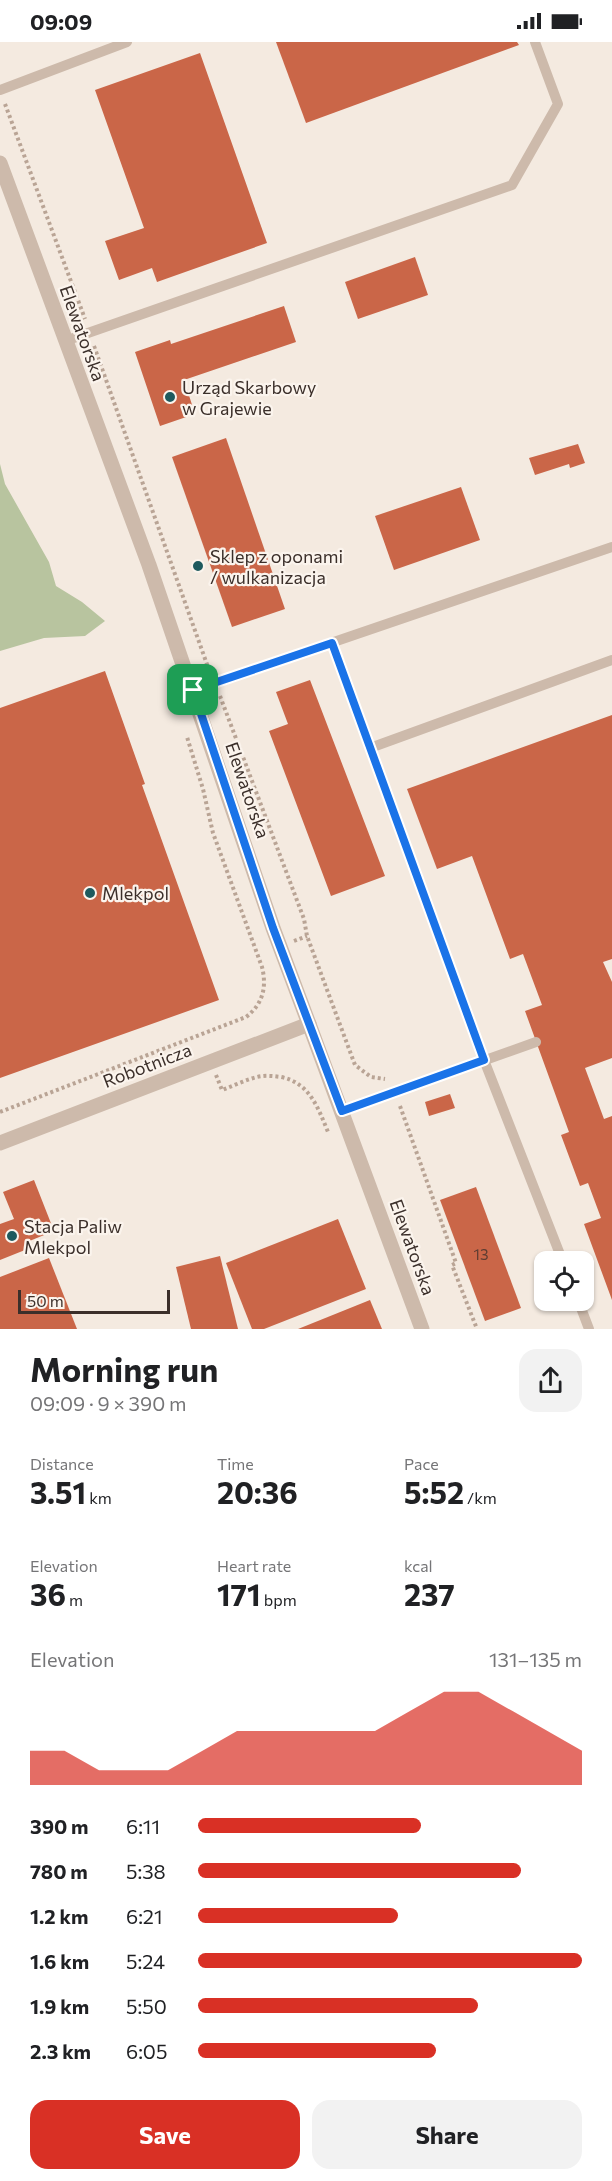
<!DOCTYPE html>
<html lang="en">
<head>
<meta charset="utf-8">
<style>
  :root { --surface:#fff; --page:#f2f2f2; --text:#202124; --muted:#757577; --accent:#d93025 }
  body { margin:0; font-family:Commissioner,sans-serif; background:var(--page); color:var(--text); height:100vh; display:flex; flex-direction:column; font-size:22px; white-space:nowrap }
  * { box-sizing:border-box; margin:0 }
  p { font-size:20px; color:var(--muted) }
  .icon { flex:none; width:33px; height:33px; fill:none; stroke:currentColor; stroke-width:2; stroke-linecap:round; stroke-linejoin:round }
  .map { position:relative; height:1287px; overflow:hidden }
  .details { display:flex; flex-direction:column; background:var(--surface); flex:1 }
  .details>* { flex:none }
  .controls { position:absolute; left:534px; top:1209px; display:grid; gap:12px }
  .controls a { display:grid; place-items:center; width:60px; height:60px; border-radius:12px; background:var(--surface); box-shadow:0 2px 4px #0004; font-size:30px }
  .scale { position:absolute; left:18px; bottom:15px; width:152px; box-sizing:border-box; padding-left:6px; border:3px solid #3b2f2a; border-top:0; font-size:16px; line-height:21px; white-space:nowrap; color:#3b2f2a; -webkit-text-stroke:4px #fbf4ed; paint-order:stroke }
  .pin { position:absolute; display:grid; place-items:center; width:51px; height:51px; color:#fff; margin:-26px; border-radius:12px; box-shadow:0 3px 9px #0006 }
  .round { display:grid; place-items:center; flex:none; width:63px; height:63px; border-radius:18px; background:var(--page) }
  .head { display:flex; align-items:center; justify-content:space-between; height:102px; padding:0 30px }
  h1 { font-size:33px; font-weight:700; line-height:45px }
  .figures { display:grid; grid-template-columns:repeat(3,1fr); gap:9px; height:102px; padding:6px 30px }
  .figures div { display:grid; align-content:center }
  .figures b { font-size:30px; font-weight:700 }
  .figures small { font-size:16px; font-weight:400 }
  .figures p { font-size:16px }
  .chart { height:168px; padding:12px 30px }
  .chart p { display:flex; justify-content:space-between }
  .chart svg { width:100%; height:108px; margin-top:6px; fill:var(--accent); opacity:.7 }
  .cta { display:flex; gap:12px; margin-top:auto; padding:12px 30px }
  .cta a { flex:1; height:69px; border-radius:18px; background:var(--accent); color:#fff; font-size:24px; font-weight:700; line-height:69px; text-align:center }
  .cta a+a { background:var(--page); color:var(--text) }
  ul { padding:0 30px; list-style:none; font-size:20px }
  li { display:grid; grid-template-columns:96px 72px 1fr; align-items:center; height:45px }
  li i { height:15px; border-radius:8px; background:var(--accent) }
  .status { display:flex; justify-content:space-between; align-items:center; height:42px; padding:0 30px; background:var(--surface); direction:ltr }
  .status svg { height:16px; fill:currentColor }
  .map>svg:first-child { display:block }
</style>
</head>
<body>
<div class="status"><b>09:09</b><svg viewBox="0 0 49 12"><path d="M0 12V9h3v3zM5 12V6h3v6zM10 12V3h3v9zM15 12V0h3v12zM26 1h20v11H26zM47 4h2v5h-2z"/></svg></div>
<div class="map">
<svg width="612" height="1287" viewBox="0 0 612 1287">
  <rect width="100%" height="100%" fill="#f4eae0"/>
  <polygon fill="#b8c49f" points="0,422 5,442 49,520 56,544 82,560 105,579 85,594 44,596 0,609"/>
  <g fill="#ca6648">
    <polygon points="276,0 517,0 519,3 306,81"/>
    <polygon points="200,11 267,201 157,240 152,226 119,238 105,199 144,186 95,48"/>
    <polygon points="415,215 428,253 358,277 345,240"/>
    <polygon points="284,264 296,300 184,338 195,372 160,384 135,310 170,298 171,302"/>
    <polygon points="226,396 285,567 232,585 172,415"/>
    <polygon points="578,402 585,421 570,426 569,422 535,433 529,416"/>
    <polygon points="461,445 480,498 394,528 375,474"/>
    <polygon points="105,629 145,742 142,743 219,958 0,1036 0,666"/>
    <polygon points="310,638 385,834 331,854 269,689 288,682 276,650"/>
    <polygon points="612,673 612,917 603,920 612,940 612,1016 585,1026 604,1077 612,1074 612,1258 584,1182 601,1176 588,1141 580,1144 561,1093 569,1090 525,969 542,963 523,912 510,917 472,814 437,827 407,747"/>
    <polygon points="450,1052 455,1066 429,1074 425,1060"/>
    <polygon points="34,1138 54,1189 27,1200 30,1206 0,1218 0,1182 14,1177 3,1150"/>
    <polygon points="476,1145 521,1266 485,1279 440,1158"/>
    <polygon points="338,1177 366,1247 264,1287 252,1287 226,1221"/>
    <polygon points="220,1214 238,1287 191,1287 176,1225"/>
    <polygon points="49,1216 77,1287 0,1287 0,1235"/>
    <polygon points="370,1258 382,1287 298,1287"/>
  </g>
  <g fill="none" stroke-linecap="round" stroke-linejoin="round">
    <g stroke="#b9a495" stroke-width="4" stroke-dasharray="3 3" stroke-linecap="butt">
      <polyline points="5,62 85,277"/>
      <polyline points="94,304 209,628"/>
      <polyline points="220,654 304,877 307,894 355,1023 371,1035 385,1037"/>
      <polyline points="294,899 307,894"/>
      <path d="M216 1033 222 1048C233 1044 245 1038 257 1035 265 1033 273 1034 281 1035 310 1041 318 1066 328 1090"/>
      <polyline points="400,1064 456,1221 452,1223 477,1287"/>
      <path d="M0 1070 246 975C263 962 267 945 262 925L213 791 203 747 187 695"/>
    </g>
    <g stroke="#cdbaab" stroke-width="10">
      <polyline points="0,48 127,0"/>
      <polyline points="65,299 512,143 558,62 535,0"/>
      <polyline points="332,601 370,706"/>
      <polyline points="193,648 612,505"/>
      <polyline points="342,1069 536,1000"/>
      <polyline points="563,1220 484,1018 370,706 612,618"/>
      <polyline points="578,1258 589,1287"/>
    </g>
    <polyline stroke="#cdbaab" stroke-width="15" points="0,121 149,523 273,886 309,982"/>
    <polyline stroke="#cdbaab" stroke-width="15" points="0,1101 309,982 422,1287"/>
  </g>
  <g fill="none" stroke-linecap="round" stroke-linejoin="round">
    <defs>
      <polygon id="route" points="332,601 484,1018 342,1069 273,886 193,648"/>
    </defs>
    <use href="#route" stroke="#fff" stroke-width="12"/>
    <use href="#route" stroke="#1a73e8" stroke-width="8"/>
  </g>
  <g fill="#1e5a5e" stroke="#fbf4ed" stroke-width="2">
    <circle cx="170" cy="355" r="6"/>
    <circle cx="198" cy="524" r="6"/>
    <circle cx="90" cy="851" r="6"/>
    <circle cx="12" cy="1194" r="6"/>
  </g>
  <g text-anchor="middle" dominant-baseline="central" stroke-width="4.5" stroke-linejoin="round" paint-order="stroke">
    <g font-size="15" fill="#5f3d32">
      <text x="481" y="1212">13</text>
    </g>
    <g font-size="18" fill="#3b2f2a" stroke="#fbf4ed">
      <text transform="translate(83 291) rotate(70)">Elewatorska</text>
      <text transform="translate(248 748) rotate(71)">Elewatorska</text>
      <text transform="translate(147 1023) rotate(-21)">Robotnicza</text>
      <text transform="translate(413 1205) rotate(70)">Elewatorska</text>
    </g>
    <g font-size="18" fill="#3b2f2a" stroke="#fbf4ed" text-anchor="start">
      <text x="182" y="345">Urząd Skarbowy<tspan x="182" dy="21">w Grajewie</tspan></text>
      <text x="210" y="514">Sklep z oponami<tspan x="210" dy="21">/ wulkanizacja</tspan></text>
      <text x="102" y="851">Mlekpol</text>
      <text x="24" y="1184">Stacja Paliw<tspan x="24" dy="21">Mlekpol</tspan></text>
    </g>
  </g>
</svg>
<div class="controls">
<a><svg class="icon" aria-label="locate" viewBox="0 0 24 24"><circle cx="12" cy="12" r="6"/><path d="M12 2v4M12 18v4M2 12h4M18 12h4"/></svg></a>
</div>
<div class="scale">50 m</div>
<div class="pin" style="left:193px;top:648px;background:#1e9e55"><svg class="icon" aria-label="arrive" viewBox="0 0 24 24"><path d="M6 21V4h12l-3 4 3 4H6"/></svg></div>
</div>
<section class="details">
<div class="head"><div><h1>Morning run</h1><p>09:09 · 9 × 390 m</p></div><a class="round"><svg class="icon" aria-label="share" viewBox="0 0 24 24"><path d="M12 15V3M7 8l5-5 5 5M5 13v7h14v-7"/></svg></a></div>
<div class="figures">
<div><p>Distance</p><b>3.51<small> km</small></b></div>
<div><p>Time</p><b>20:36</b></div>
<div><p>Pace</p><b>5:52<small> /km</small></b></div>
</div>
<div class="figures">
<div><p>Elevation</p><b>36<small> m</small></b></div>
<div><p>Heart rate</p><b>171<small> bpm</small></b></div>
<div><p>kcal</p><b>237</b></div>
</div>
<div class="chart"><p><span>Elevation</span>131–135 m</p>
<svg viewBox="0 0 160 44" preserveAspectRatio="none"><path d="M0 44V30L10 30L20 38L30 38L40 38L50 30L60 22L70 22L80 22L90 22L100 22L110 14L120 6L130 6L140 14L150 22L160 30V44z"/></svg>
</div>
<ul>
<li><b>390 m</b>6:11<i style="width:58%"></i></li>
<li><b>780 m</b>5:38<i style="width:84%"></i></li>
<li><b>1.2 km</b>6:21<i style="width:52%"></i></li>
<li><b>1.6 km</b>5:24<i style="width:100%"></i></li>
<li><b>1.9 km</b>5:50<i style="width:73%"></i></li>
<li><b>2.3 km</b>6:05<i style="width:62%"></i></li>
</ul>
<div class="cta"><a>Save</a><a>Share</a></div>
</section>
</body>
</html>
